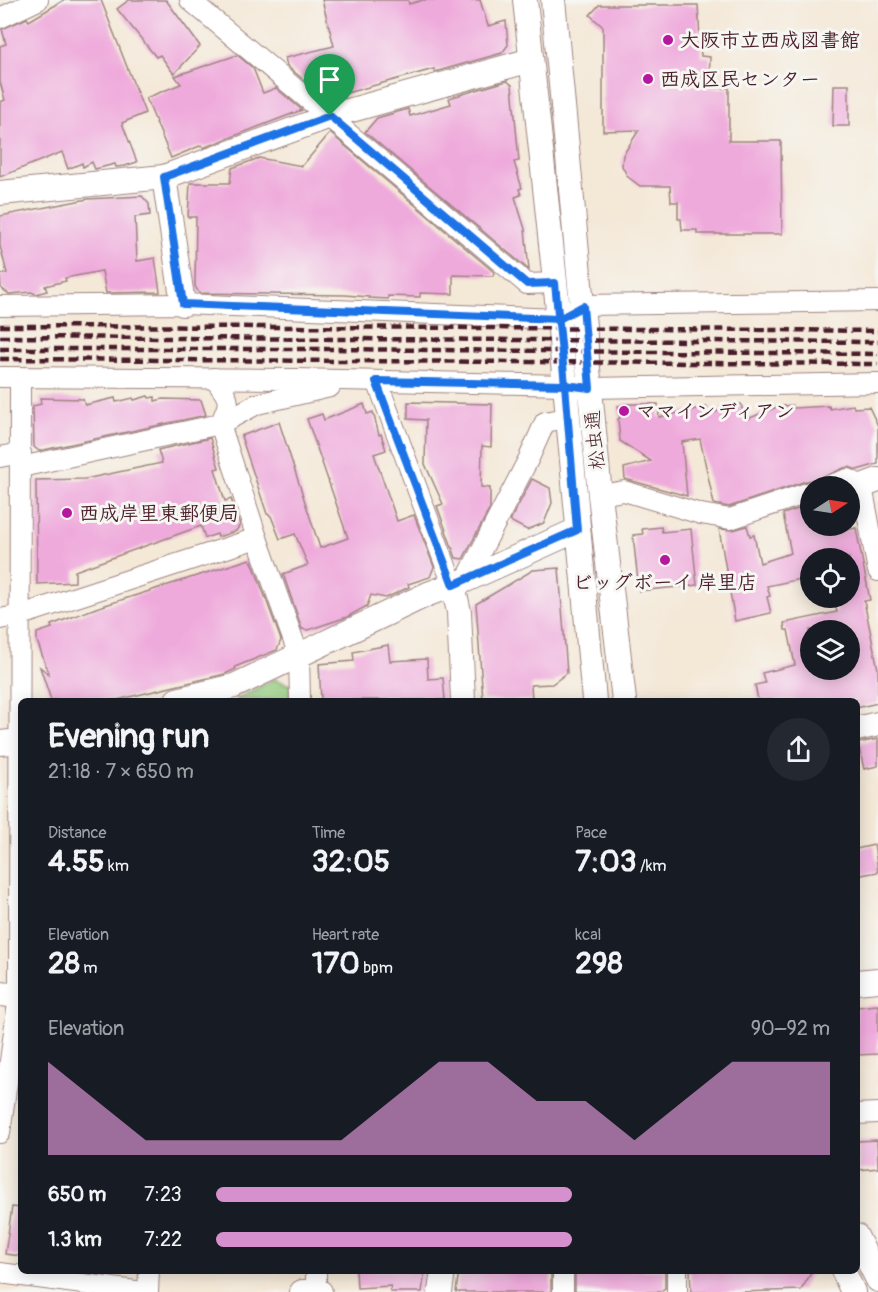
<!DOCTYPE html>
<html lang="en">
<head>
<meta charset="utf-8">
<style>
  :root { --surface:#171b24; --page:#242831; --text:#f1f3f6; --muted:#9ea1a6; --accent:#d690ce }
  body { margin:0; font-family:Pangolin,"Klee One",sans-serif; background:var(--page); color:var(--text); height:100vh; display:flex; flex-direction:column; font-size:22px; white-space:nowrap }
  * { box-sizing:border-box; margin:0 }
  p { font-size:20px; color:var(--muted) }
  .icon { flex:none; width:33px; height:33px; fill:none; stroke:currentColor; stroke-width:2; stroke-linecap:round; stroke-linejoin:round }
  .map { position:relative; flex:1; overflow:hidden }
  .panel { position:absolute; left:18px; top:698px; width:842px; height:576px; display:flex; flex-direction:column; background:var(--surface); border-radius:9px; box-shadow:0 3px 15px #0003 }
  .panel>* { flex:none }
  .needle { width:39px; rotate:78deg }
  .controls { position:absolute; left:800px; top:476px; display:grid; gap:12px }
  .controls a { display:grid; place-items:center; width:60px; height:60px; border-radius:50%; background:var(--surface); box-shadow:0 3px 15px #0003; font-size:30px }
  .pin { position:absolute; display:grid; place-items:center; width:51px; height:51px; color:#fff; margin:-62px -26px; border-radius:50% 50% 50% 0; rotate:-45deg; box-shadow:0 0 6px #0007 }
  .pin .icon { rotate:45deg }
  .round { display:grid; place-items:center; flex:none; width:63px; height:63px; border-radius:32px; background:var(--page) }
  .summary { display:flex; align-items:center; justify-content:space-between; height:102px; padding:0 30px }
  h1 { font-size:33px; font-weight:700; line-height:45px }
  .metrics { display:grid; grid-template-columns:repeat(3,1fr); gap:9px; height:102px; padding:6px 30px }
  .metrics div { display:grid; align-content:center }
  .metrics b { font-size:30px; font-weight:700 }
  .metrics small { font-size:16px; font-weight:400 }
  .metrics p { font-size:16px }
  .chart { height:168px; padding:12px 30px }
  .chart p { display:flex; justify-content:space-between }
  .chart svg { width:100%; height:108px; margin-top:6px; fill:var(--accent); opacity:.7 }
  ul { padding:0 30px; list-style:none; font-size:20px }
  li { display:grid; grid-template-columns:96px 72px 1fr; align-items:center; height:45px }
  li i { height:15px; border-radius:8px; background:var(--accent) }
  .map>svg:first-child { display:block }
</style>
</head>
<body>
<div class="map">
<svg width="878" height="1292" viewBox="0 0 878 1292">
  <rect width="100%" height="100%" fill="#f6f6f2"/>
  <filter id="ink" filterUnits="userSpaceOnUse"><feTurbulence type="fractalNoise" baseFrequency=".0167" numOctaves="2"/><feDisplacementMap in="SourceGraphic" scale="12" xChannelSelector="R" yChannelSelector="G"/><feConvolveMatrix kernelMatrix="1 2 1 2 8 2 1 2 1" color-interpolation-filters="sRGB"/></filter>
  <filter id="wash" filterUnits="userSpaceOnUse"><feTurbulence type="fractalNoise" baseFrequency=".008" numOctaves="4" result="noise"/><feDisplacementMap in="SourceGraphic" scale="24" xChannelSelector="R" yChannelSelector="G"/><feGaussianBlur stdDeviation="1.35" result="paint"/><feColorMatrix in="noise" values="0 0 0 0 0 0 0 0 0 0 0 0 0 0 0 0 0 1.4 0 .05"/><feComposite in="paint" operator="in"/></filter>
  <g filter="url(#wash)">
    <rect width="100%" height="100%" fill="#f4e8d7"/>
    <polygon fill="#96ce80" stroke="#707656" stroke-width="1.5" points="274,679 290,685 290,700 235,700"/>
    <g id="blocks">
      <g fill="#efaadc" fill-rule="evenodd">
        <polygon points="64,0 101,0 145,113 122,123 137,162 125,166 116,167 115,164 95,169 92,162 83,167 82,163 68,169 62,152 0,177 0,102 5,100 0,82 0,46 6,44 2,29 27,18 29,21"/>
        <polygon points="129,0 166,0 200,46 174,74 160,55 156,57 117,9"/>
        <polygon points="322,0 408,0 409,4 423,0 480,0 488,26 506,21 508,45 502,53 435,72 434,69 343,94 344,97 329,101 287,66 285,58 334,46"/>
        <polygon points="599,5 698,5 701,56 710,57 709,88 729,88 729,141 781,141 782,234 697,234 697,230 682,230 681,219 678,219 678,202 671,202 670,186 640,186 628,177 622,166 623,155 639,130 603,131 603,27 590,15"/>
        <polygon points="237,55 253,68 263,93 276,88 302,110 203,148 202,145 171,158 146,98 181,84 175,76"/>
        <polygon points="507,81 512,85 519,161 514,162 522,188 519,189 521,195 515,197 525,229 529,270 365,132 377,118 408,109 410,116 451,104 449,98"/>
        <polygon points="834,85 849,85 849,126 833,126"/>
        <polygon points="330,133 494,272 493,276 453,275 453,294 420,293 420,297 388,296 388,299 369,298 369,297 345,295 199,293 195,286 196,217 188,217 190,183 230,183 232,168 259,158 302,166"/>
        <polygon points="142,196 149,204 150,215 135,217 137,261 155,258 160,292 106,293 102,271 65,278 66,281 45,286 47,291 36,294 31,292 9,294 1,288 0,275 7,273 0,246 0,216 88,199"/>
        <polygon points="148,396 149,398 155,397 155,401 163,399 201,400 206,415 39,451 34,447 33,406 41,404 40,398 83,399 85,405 115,398 116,402 133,398 134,400"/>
        <polygon points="408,402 492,404 491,447 482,446 481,487 490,488 490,508 463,559 456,558 437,506 443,504 425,464 426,420 408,419"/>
        <polygon points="364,404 367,414 373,412 379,435 381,434 386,450 374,454 397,521 414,515 434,567 430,577 408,584 409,587 386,598 371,595 367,606 347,617 308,630 302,629 283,574 308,565 295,534 280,539 271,516 267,514 241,436 279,422 320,548 348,538 307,419 322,414 324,420"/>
        <polygon points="626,404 658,404 659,417 707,407 709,414 741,404 745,420 777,407 792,405 793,408 829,406 830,409 853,405 854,408 869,407 878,426 878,464 857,470 849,467 844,468 819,479 806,481 729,507 714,504 700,439 682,442 687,496 625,479 624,468 651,461 620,441 618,419 620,418 618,406"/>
        <polygon points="210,438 219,468 215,469 225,501 231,499 240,525 236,531 218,537 217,534 205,538 201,526 75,571 75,582 37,584 36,480 85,479 162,463 158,450"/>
        <polygon points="532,479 550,488 552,503 544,523 527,530 510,521"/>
        <path d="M810 505V525H831L833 533 856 528 870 600 864 601 878 669V703L856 708V700H758L755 685 765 683 762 673 795 665 788 630H785L784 623 837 612 834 597H849V558H810V577L767 586 770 596 767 597 771 613 735 621 719 529 733 530 747 526 750 536 754 535 760 563 791 553 783 514ZM810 630H849V669H810Z"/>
        <polygon points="661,527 662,532 691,529 697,585 639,591 633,535 643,534 642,529"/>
        <polygon points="250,559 251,562 252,561 281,640 277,650 235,667 236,669 225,674 117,700 51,700 40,667 49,674 37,641 37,633 52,628 51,625 96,608"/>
        <polygon points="559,568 567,673 552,684 531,685 532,700 483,700 476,604 533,570"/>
        <polygon points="388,645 390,661 427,659 428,679 443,678 445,700 321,700 319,664 354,661 353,652"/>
        <polygon points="878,739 878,766 864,769 858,743"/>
        <polygon points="874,845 878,872 856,876 856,849"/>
        <polygon points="878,1005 878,1054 856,1055 856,1007"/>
        <polygon points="877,1140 878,1168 859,1170 857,1141"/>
        <polygon points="12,1207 21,1208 21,1256 5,1254"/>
        <polygon points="356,1270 425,1270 422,1292 390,1292 391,1286 357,1288"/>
        <polygon points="459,1270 551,1270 551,1290 549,1292 456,1292"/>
        <polygon points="575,1270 665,1270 665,1288 659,1292 575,1292"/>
        <polygon points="690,1270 813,1270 801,1290 741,1292 691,1292"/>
      </g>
    </g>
  </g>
  <g filter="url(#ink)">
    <use href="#blocks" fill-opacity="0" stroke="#9f8481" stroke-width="1.5"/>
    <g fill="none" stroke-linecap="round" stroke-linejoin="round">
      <defs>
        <g id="minor">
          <polyline points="190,0 527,284 555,283"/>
          <polyline points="0,18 38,0"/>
          <polyline points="0,306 183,304 559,319 583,305 878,301"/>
          <polyline points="0,377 297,379 565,385 590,388 878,383"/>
          <path d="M214 378C230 400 232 399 220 424L257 538 299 656 300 700"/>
          <polyline points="377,381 453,585"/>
          <polyline points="0,457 21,453"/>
          <polyline points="21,467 220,424 257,404 330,387"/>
          <polyline points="828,486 848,479 862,486 878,571"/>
          <polyline points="600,495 624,491 701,514 730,519 810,492"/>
          <polyline points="466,580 529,458 545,422 567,418"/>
          <polyline points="0,619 21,615 257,538"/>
          <polyline points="856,1114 878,1113"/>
          <polyline points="0,1133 19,996 20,377"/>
          <polyline points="316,1270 316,1291"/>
          <polyline points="563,1270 563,1292"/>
          <polyline points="677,1270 677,1292"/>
          <polyline points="0,1273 143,1292"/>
          <polyline points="148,1292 149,1270"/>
        </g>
        <g id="tertiary">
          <polyline points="525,0 559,319 594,700"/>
          <polyline points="553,0 600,495 624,700"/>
          <polyline points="164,177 183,304"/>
          <polyline points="0,193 164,177 330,116 531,60"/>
          <polyline points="862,486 878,480"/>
          <polyline points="453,585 459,612 463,700"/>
          <polyline points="177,700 234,686 428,594 466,580 577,530"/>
          <polyline points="856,729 878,724"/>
          <polyline points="0,743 21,741"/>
          <polyline points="856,982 878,980"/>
          <polyline points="0,994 21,996"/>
          <polyline points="856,1236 878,1280"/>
          <polyline points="843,1270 853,1292"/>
          <polyline points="302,1292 320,1292"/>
          <polyline points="440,1292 443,1270"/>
        </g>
      </defs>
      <use href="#minor" stroke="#9f8481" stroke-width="22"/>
      <use href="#tertiary" stroke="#9f8481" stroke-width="26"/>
      <use href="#minor" stroke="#fff" stroke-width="20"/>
      <use href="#tertiary" stroke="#fff" stroke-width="24"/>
      <g stroke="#4a1f2b" stroke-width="4.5" stroke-dasharray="9 4.5" stroke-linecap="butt">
        <path d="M0 326C293 327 585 328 878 331"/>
        <polyline points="0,337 878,342"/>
        <polyline points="0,349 330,349 878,354"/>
        <polyline points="0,359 878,364"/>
      </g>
    </g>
  </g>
  <g fill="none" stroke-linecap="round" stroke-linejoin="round" filter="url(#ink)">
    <defs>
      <polyline id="route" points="330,116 527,284 555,283 565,385 376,381 453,585 577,530 565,385 590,388 583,306 559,319 183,304 164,177 330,116"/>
    </defs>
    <use href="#route" stroke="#fff" stroke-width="12"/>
    <use href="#route" stroke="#1a73e8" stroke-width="8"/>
  </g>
  <g fill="#b5179e" stroke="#f6f6f2" stroke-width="2">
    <circle cx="668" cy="40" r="6"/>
    <circle cx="648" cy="79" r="6"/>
    <circle cx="624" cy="411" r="6"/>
    <circle cx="67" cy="513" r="6"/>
    <circle cx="665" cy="560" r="6"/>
  </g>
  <g text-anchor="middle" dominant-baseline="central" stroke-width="6" stroke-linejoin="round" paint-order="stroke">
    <g font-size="20" font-weight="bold" fill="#4a1f2b" stroke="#f6f6f2" text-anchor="start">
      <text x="680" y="40">大阪市立西成図書館</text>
      <text x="660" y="79">西成区民センター</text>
      <text x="636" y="411">ママインディアン</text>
      <text x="79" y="513">西成岸里東郵便局</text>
      <text x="665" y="582" text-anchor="middle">ビッグボーイ 岸里店</text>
    </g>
    <g font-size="20" fill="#4a1f2b" stroke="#f6f6f2">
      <text transform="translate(595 440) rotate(-95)">松虫通</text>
    </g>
  </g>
</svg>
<div class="controls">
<a><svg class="needle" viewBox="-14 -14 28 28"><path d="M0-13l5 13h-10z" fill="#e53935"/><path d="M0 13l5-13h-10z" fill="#9ea1a6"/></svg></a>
<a><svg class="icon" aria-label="locate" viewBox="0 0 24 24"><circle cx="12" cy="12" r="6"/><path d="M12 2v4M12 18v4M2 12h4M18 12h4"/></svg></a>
<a><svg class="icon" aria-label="layers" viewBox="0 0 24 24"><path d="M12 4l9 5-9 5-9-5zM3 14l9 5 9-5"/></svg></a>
</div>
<div class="pin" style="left:330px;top:116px;background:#1e9e55"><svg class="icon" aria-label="arrive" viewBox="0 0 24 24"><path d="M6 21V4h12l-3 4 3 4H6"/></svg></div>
<section class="panel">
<div class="summary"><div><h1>Evening run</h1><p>21:18 · 7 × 650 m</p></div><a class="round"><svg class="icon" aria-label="share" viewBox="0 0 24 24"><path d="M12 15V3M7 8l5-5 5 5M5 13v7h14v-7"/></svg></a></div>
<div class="metrics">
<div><p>Distance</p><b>4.55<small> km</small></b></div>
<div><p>Time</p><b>32:05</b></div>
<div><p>Pace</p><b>7:03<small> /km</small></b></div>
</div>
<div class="metrics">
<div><p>Elevation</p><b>28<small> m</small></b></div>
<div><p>Heart rate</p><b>170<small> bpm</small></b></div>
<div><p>kcal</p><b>298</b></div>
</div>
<div class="chart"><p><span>Elevation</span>90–92 m</p>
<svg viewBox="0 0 160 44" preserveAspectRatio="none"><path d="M0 44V6L10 22L20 38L30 38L40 38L50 38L60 38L70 22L80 6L90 6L100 22L110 22L120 38L130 22L140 6L150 6L160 6V44z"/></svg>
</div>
<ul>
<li><b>650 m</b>7:23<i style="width:58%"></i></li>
<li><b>1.3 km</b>7:22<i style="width:58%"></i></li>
</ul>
</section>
</div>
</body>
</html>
